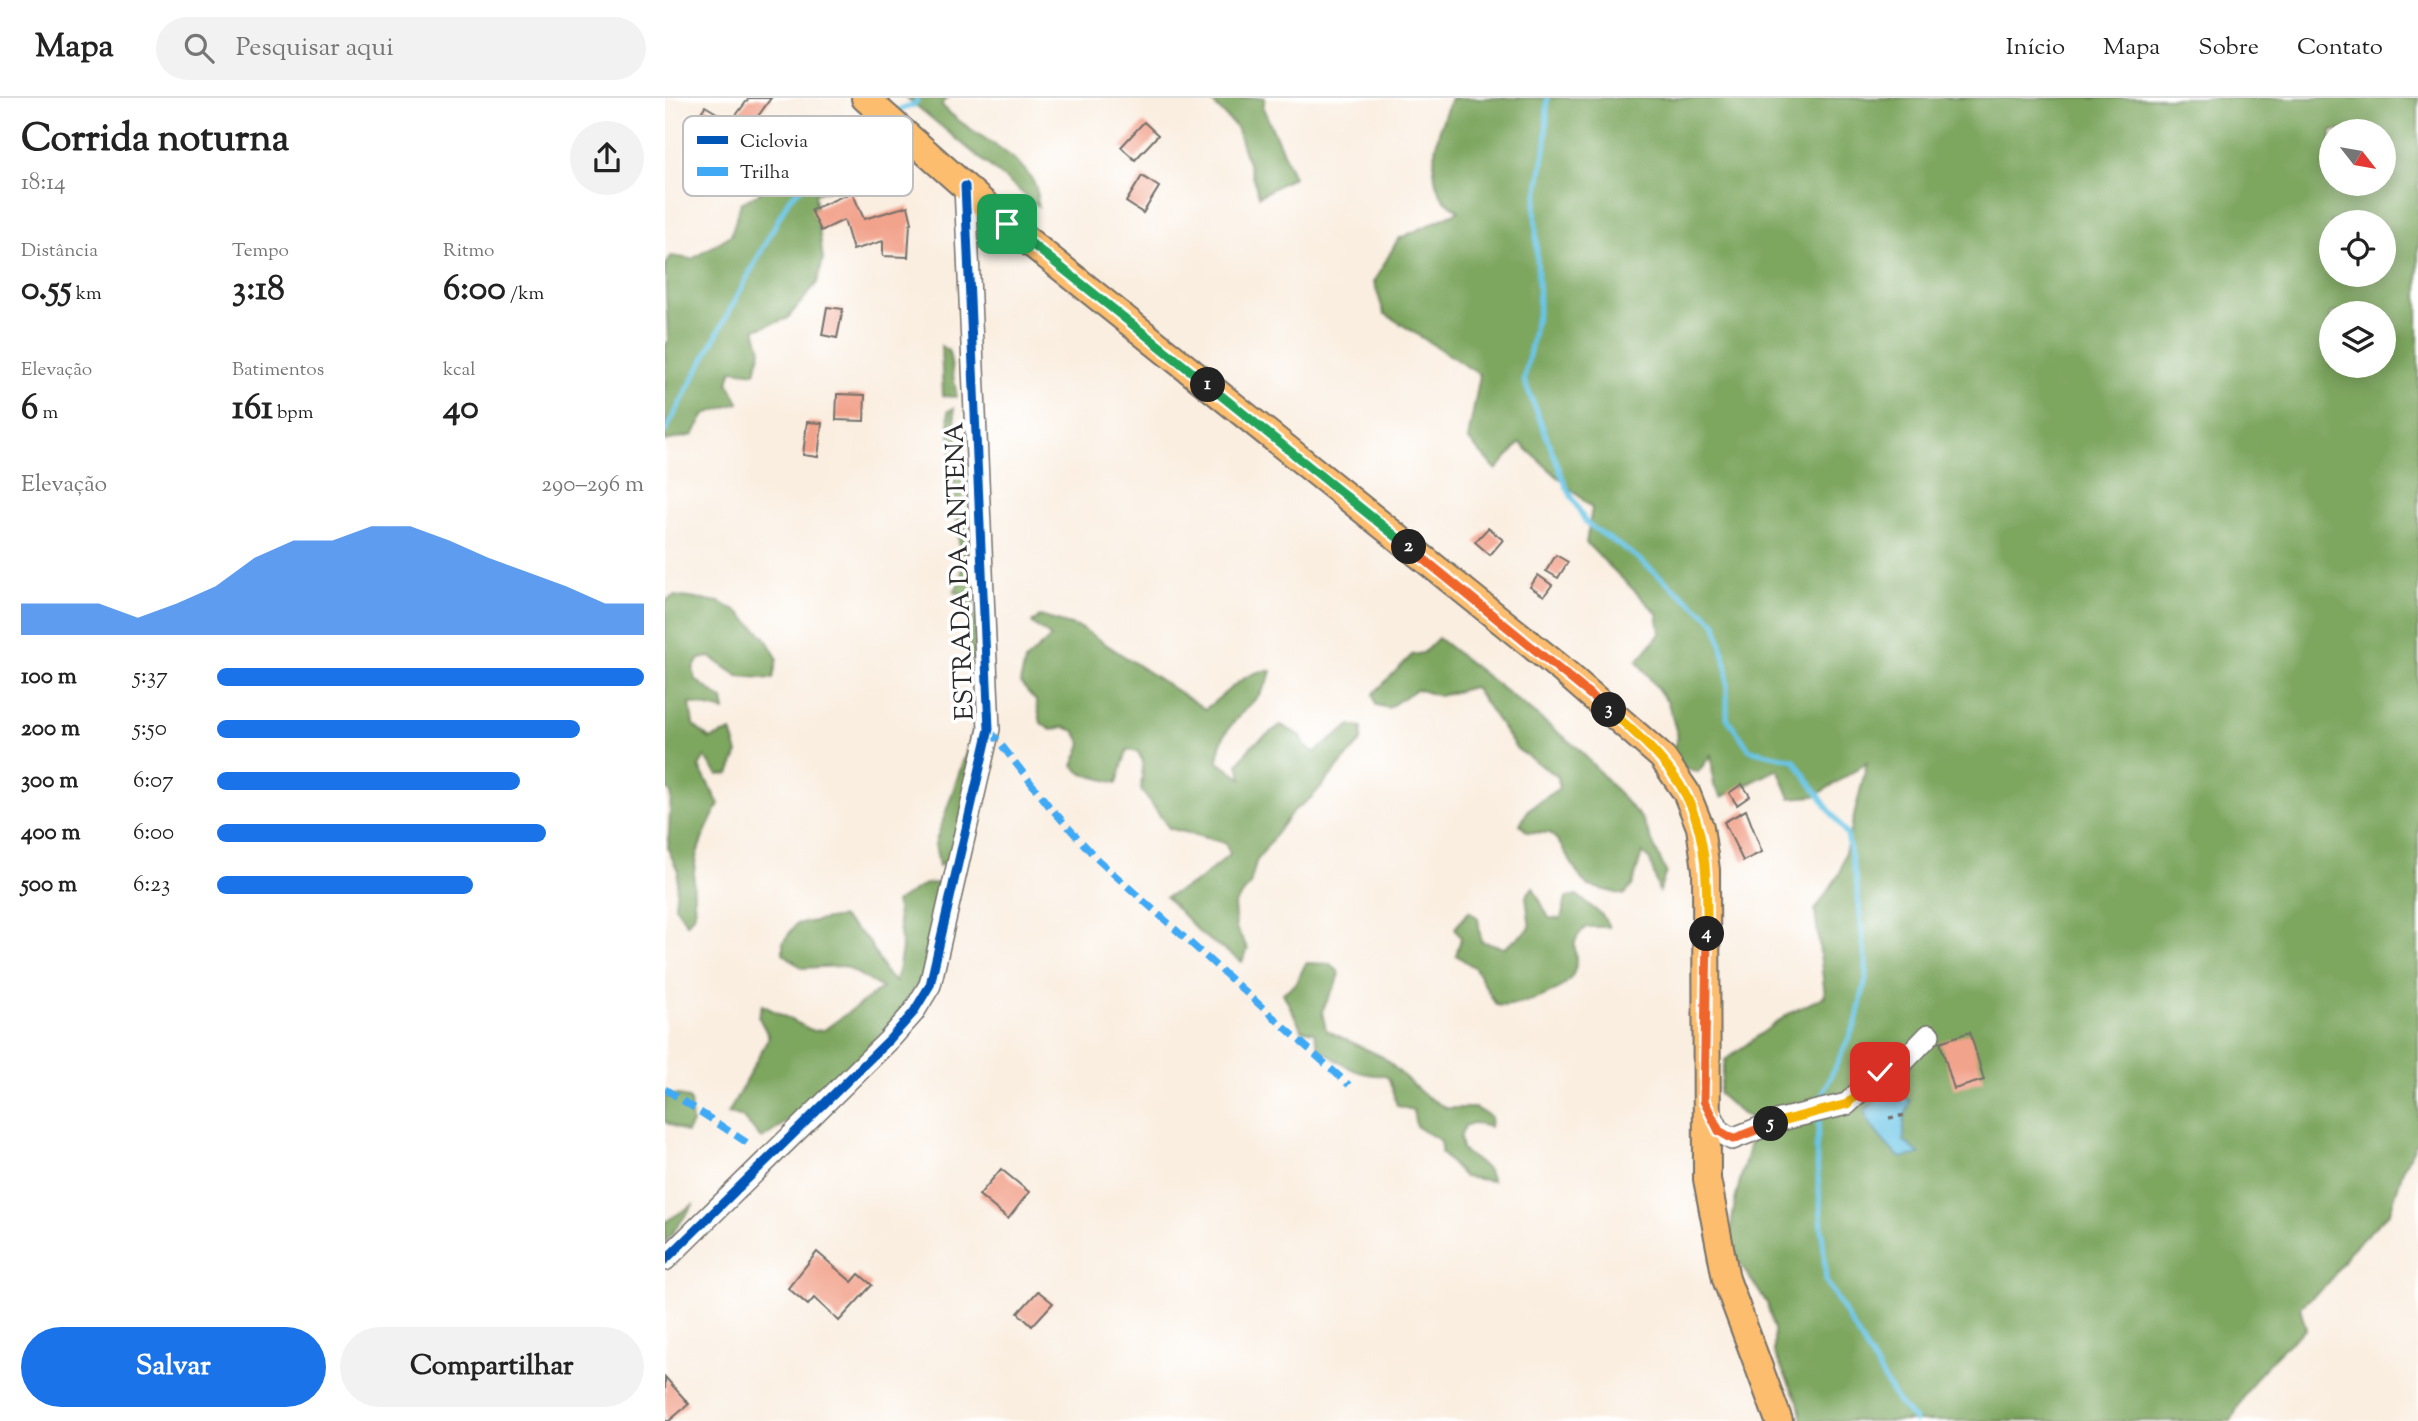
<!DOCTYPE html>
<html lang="pt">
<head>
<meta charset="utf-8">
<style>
  :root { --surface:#fff; --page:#f2f2f2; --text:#222; --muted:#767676; --line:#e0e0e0; --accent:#1a73e8 }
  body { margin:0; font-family:"Sorts Mill Goudy",serif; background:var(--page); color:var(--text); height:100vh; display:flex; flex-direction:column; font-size:26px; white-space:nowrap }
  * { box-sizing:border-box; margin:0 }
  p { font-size:23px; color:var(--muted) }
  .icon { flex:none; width:38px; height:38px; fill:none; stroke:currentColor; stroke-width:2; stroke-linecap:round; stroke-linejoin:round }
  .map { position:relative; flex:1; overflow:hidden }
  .details { display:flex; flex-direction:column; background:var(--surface); width:665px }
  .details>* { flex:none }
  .needle { width:46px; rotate:121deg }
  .tools { position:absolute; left:1654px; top:21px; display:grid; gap:14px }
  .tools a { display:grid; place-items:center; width:77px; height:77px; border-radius:50%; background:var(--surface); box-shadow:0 4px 18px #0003; font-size:35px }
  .pin { position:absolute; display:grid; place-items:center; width:60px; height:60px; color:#fff; margin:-30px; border-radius:14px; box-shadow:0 4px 10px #0006 }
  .km { position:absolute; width:35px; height:35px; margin:-18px; border-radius:50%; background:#222; color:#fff; font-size:19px; line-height:35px; text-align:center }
  .round { display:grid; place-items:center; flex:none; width:74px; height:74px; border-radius:37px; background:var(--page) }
  .overview { display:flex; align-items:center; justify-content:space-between; height:119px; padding:0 21px }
  h1 { font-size:38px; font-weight:700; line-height:52px }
  .stats { display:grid; grid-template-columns:repeat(3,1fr); gap:10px; height:119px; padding:7px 21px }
  .stats div { display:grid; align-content:center }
  .stats b { font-size:35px; font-weight:700 }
  .stats small { font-size:19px; font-weight:400 }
  .stats p { font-size:19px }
  .chart { height:196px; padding:14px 21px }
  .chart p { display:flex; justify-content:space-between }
  .chart svg { width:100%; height:126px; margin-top:7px; fill:var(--accent); opacity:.7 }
  .cta { display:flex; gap:14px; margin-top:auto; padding:14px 21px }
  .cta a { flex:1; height:80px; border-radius:42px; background:var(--accent); color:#fff; font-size:28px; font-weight:700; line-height:80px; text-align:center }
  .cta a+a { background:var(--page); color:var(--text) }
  ul { padding:0 21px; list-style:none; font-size:23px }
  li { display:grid; grid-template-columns:112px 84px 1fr; align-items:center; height:52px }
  li i { height:18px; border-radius:9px; background:var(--accent) }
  header { display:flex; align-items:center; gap:42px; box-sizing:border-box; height:98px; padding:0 35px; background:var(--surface); border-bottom:2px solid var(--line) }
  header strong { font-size:33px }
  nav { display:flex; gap:38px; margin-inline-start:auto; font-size:24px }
  .search { width:490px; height:63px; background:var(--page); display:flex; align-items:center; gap:18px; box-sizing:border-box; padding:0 24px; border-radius:38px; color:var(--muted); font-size:26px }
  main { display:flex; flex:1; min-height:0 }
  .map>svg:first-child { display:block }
</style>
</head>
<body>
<header>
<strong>Mapa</strong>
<div class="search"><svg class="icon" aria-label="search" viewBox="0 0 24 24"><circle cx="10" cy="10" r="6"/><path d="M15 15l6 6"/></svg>Pesquisar aqui</div>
<nav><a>Início</a><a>Mapa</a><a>Sobre</a><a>Contato</a></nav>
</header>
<main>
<section class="details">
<div class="overview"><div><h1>Corrida noturna</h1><p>18:14</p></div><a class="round"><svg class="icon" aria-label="share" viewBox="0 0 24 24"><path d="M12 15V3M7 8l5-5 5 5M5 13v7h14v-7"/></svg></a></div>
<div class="stats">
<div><p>Distância</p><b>0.55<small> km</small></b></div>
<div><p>Tempo</p><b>3:18</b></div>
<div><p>Ritmo</p><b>6:00<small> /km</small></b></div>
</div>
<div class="stats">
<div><p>Elevação</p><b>6<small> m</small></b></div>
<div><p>Batimentos</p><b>161<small> bpm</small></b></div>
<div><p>kcal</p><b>40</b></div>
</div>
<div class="chart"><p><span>Elevação</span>290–296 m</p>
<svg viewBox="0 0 160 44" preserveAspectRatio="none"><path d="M0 44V33L10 33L20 33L30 38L40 33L50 27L60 17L70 11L80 11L90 6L100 6L110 11L120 17L130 22L140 27L150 33L160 33V44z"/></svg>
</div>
<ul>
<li><b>100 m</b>5:37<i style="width:100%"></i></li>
<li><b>200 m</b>5:50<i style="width:85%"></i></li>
<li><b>300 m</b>6:07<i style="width:71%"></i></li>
<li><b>400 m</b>6:00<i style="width:77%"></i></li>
<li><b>500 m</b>6:23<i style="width:60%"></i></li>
</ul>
<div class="cta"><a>Salvar</a><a>Compartilhar</a></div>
</section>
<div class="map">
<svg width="1753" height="1323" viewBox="0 0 1753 1323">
  <rect width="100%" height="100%" fill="#fff"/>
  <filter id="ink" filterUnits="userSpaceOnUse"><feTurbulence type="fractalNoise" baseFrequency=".0143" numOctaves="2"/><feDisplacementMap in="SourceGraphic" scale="14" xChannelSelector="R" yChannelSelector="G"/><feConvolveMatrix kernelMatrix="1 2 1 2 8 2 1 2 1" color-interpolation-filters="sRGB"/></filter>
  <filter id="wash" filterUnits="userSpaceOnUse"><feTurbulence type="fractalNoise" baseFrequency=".00686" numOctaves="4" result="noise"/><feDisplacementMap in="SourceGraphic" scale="28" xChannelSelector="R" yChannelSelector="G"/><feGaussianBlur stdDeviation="1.57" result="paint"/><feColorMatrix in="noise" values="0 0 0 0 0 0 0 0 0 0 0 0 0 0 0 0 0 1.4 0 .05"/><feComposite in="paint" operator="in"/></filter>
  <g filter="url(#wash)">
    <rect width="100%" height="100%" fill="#faeee0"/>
    <g fill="#7da65f" stroke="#546845" stroke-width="2" fill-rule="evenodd">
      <path d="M242 0H283L276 6C302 37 352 50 370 87 373 93 372 102 373 108Z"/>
      <polygon points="543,0 600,0 598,10 629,79 594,98 571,29"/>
      <path d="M786 0H1753V1042L1739 1069 1725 1114 1684 1154 1664 1185 1635 1209 1641 1231C1605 1260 1586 1281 1566 1323H1137L1133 1303 1109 1255V1231L1102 1205 1063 1148 1071 1098 1091 1022 1077 1016 1054 996 1060 962 1123 916 1160 898 1150 812 1175 775 1202 665 1150 698 1125 700 1113 671 1057 699 1049 688 1046 657 1033 674 1002 665 1013 639 1003 605 972 563 995 536 992 515 921 445 927 410 855 345 831 372 803 341 815 277 719 215 709 184 733 141 794 113C789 109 780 104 777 98 759 71 775 27 786 0ZM1666 33H1718V86H1666ZM1666 124H1718V177H1666ZM1666 215H1718V268H1666Z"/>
      <polygon points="126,37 160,39 210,69 206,80 150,96 158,162 152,185 122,221 90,231 96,252 90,275 67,272 63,284 74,305 40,316 28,337 0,343 0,248 3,243 0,169 6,158 27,161 66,137 76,105 95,95 98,72 115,58 117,45"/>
      <polygon points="276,248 284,253 292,299 278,298"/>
      <polygon points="289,310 320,615 288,759 274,768 270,746 311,625 313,609 299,497 289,494 297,479 283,313"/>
      <path d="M9 498 54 504 74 514 100 539 112 560 108 581 73 578 45 559 34 561 28 571 31 582 58 602 60 613 25 605 28 627 45 641 66 633 73 655 64 676 53 677 40 659 34 669 54 706C31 750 25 765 30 815L22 826 10 808 13 773 3 751 6 695 0 689V503Z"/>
      <path d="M375 518 416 530 540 611C559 598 583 569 606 573 599 608 552 621 553 664L577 681 573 666 587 647 616 627 636 638 640 649 650 654 686 627 697 630 696 643 647 699 627 714 591 764 585 787 569 807 571 830 583 851 577 864 537 837 501 799 533 783 565 756 560 745 504 730 476 692 478 664 473 654 462 652 452 685 418 676 408 668 417 646 410 633 399 629 386 632 376 625 371 603 355 585 360 563 386 539 367 525Z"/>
      <polygon points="773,540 913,650 977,721 1001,774 994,794 985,762 977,755 967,788 959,797 924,788 917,782 893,743 885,735 862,734 855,726 864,711 894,690 893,679 852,651 809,589 774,598 752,591 723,610 711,607 708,596 747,557 758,555"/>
      <path d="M273 785C273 803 277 827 272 844 249 917 160 999 97 1041L77 1019 63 1016 104 939 93 918 97 907 148 933 159 932 217 890 179 868 137 870 118 855V844L131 826 176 819 203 842 222 877 231 884 237 850 231 804 260 786Z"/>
      <path d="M868 789 884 820 896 821 901 800 912 797 938 818 944 829H921C899 849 917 854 909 874 901 895 851 911 831 907L810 870 791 857 796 840 790 830 804 813 813 820 816 843 839 850 865 830 861 798Z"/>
      <path d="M641 865 665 866 673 873 674 879 657 913 661 932 718 959 758 996 781 1010H811L826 1019 825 1029 807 1025 800 1028 795 1039 797 1052 822 1071 827 1083 799 1079 776 1055V1043L751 1028 748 1012 732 1008 724 981 719 977C690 979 677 965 654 950L649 934 637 932 618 895 631 885Z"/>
      <polygon points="14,997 25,1002 27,1025 22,1035 0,1024 0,998"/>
      <polygon points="29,1106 0,1145 0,1124"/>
    </g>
    <path fill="#68c5e6" stroke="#4a7888" stroke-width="2" d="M1229 992 1245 1003 1239 1023V1043L1255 1056 1236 1060C1225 1052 1202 1026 1200 1013L1213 1000Z"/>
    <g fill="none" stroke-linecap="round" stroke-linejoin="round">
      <g stroke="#68c5e6" stroke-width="5">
        <polyline points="882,0 881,46 870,109 874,208 859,282 901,388 921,425 970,458 1051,525 1062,570 1062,620 1085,652 1129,662 1182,737 1191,782 1202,876 1191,925 1157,997 1156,1008"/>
        <polyline points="226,14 249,7 253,0"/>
        <polyline points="0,334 124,101 213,24"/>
        <polyline points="1155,1017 1151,1052 1161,1183 1232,1303 1250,1323"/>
      </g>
    </g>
    <g id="blocks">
      <g fill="#f2a38c">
        <polygon points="84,0 106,0 81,35 66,24"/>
        <polygon points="40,8 60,20 52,33 32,21"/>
        <polygon points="479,24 493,37 470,62 456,49"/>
        <polygon points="477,78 494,89 478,115 461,104"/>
        <polygon points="187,94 199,121 243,108 247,125 245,126 243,159 218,158 218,143 188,152 179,122 156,133 146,112"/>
        <polygon points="162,209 178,211 172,240 157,237"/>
        <polygon points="172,296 200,297 199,323 171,322"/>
        <polygon points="142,324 157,325 153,359 138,357"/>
        <polygon points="823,430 838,442 825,457 810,444"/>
        <polygon points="891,457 903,464 893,480 881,473"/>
        <polygon points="873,477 887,487 879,498 865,489"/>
        <polygon points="1077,686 1085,698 1072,707 1064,695"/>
        <polygon points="1081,712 1097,754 1078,763 1059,724"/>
        <polygon points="1305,934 1319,982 1289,991 1275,944"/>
        <polygon points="336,1071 364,1094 343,1121 314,1097"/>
        <polygon points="152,1154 187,1184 194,1176 207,1187 174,1223 149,1200 143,1207 123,1190"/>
        <polygon points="373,1193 388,1205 367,1228 353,1215"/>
        <polygon points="0,1279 24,1306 4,1323 0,1323"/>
      </g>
    </g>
  </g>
  <g filter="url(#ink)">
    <use href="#blocks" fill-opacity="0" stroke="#736f6a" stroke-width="2"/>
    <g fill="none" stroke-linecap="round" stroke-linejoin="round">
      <defs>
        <g id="minor">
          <polyline points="1042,1008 1054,1033 1067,1041 1115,1022 1182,1006 1215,974 1240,962 1264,937"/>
          <polyline points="0,1162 224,942 248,915 265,887 324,631 300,88"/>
        </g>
        <polyline id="major" points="200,0 342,126 895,570 997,659 1021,694 1035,729 1041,772 1042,1081 1061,1181 1114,1323"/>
      </defs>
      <use href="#minor" stroke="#736f6a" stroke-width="24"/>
      <use href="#major" stroke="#736f6a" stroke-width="30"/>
      <polyline stroke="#736f6a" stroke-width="3.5" stroke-dasharray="5 5" stroke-linecap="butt" points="1224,1020 1241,1017"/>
      <use href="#minor" stroke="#fff" stroke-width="21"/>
      <use href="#major" stroke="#fcbd6e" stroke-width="26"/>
      <g stroke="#3fa9f5" stroke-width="7" stroke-dasharray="14 7" stroke-linecap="butt">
        <polyline points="324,631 384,708 433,762 684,987"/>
        <polyline points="0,991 87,1048"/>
      </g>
      <defs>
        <polyline id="cycleway" points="0,1162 224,942 248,915 265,887 324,631 300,88"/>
      </defs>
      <use href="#cycleway" stroke="#fff" stroke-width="13"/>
      <use href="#cycleway" stroke="#0057b8" stroke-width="9"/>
    </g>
  </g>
  <g fill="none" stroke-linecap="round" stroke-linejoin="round" filter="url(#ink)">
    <defs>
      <polyline id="split-1" points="342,126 543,287"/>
      <polyline id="split-2" points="543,287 744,449"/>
      <polyline id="split-3" points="744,449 944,612"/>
      <path id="split-4" d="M944 612C1032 686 1043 722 1042 836"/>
      <polyline id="split-5" points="1042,836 1039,1003 1054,1033 1068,1041 1106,1026"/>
      <polyline id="split-6" points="1106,1026 1182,1006 1215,974"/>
    </defs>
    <use href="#split-1" stroke="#fff" stroke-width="14"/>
    <use href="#split-2" stroke="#fff" stroke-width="14"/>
    <use href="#split-3" stroke="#fff" stroke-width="14"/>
    <use href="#split-4" stroke="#fff" stroke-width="14"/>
    <use href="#split-5" stroke="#fff" stroke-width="14"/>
    <use href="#split-6" stroke="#fff" stroke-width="14"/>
    <use href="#split-1" stroke="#22a559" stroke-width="9"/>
    <use href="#split-2" stroke="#22a559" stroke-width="9"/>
    <use href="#split-3" stroke="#f0652b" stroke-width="9"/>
    <use href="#split-4" stroke="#f5b400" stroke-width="9"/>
    <use href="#split-5" stroke="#f0652b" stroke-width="9"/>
    <use href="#split-6" stroke="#f5b400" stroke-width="9"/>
  </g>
  <g text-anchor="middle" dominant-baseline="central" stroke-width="7" stroke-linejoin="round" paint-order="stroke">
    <g font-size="26" fill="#2b2b2b" stroke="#fff">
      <text transform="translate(296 473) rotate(-92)">ESTRADA DA ANTENA</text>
    </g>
  </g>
  <rect x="18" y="18" width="230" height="80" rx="10" fill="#fff" stroke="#bfbfbf" stroke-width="2"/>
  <rect x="32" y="38" width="31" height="8" fill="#0057b8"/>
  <rect x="32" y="69" width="31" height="9" fill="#3fa9f5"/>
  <g font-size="19" fill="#2b2b2b">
    <text x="75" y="49">Ciclovia</text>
    <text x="75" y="80">Trilha</text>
  </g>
</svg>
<div class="tools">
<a><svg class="needle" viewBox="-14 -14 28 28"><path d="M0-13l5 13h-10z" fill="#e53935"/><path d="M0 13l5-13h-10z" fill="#767676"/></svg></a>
<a><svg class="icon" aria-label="locate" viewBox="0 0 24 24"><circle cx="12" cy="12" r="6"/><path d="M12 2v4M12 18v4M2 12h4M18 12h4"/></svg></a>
<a><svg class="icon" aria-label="layers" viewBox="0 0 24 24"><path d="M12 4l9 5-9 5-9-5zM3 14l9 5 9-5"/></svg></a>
</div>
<div class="pin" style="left:342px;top:126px;background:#1e9e55"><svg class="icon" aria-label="arrive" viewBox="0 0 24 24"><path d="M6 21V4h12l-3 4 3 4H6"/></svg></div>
<div class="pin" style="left:1215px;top:974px;background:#d93025"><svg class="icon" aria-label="check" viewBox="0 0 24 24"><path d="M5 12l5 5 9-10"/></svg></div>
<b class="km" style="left:543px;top:287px">1</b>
<b class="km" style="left:744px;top:449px">2</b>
<b class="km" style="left:944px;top:612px">3</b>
<b class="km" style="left:1042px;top:836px">4</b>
<b class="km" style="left:1106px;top:1026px">5</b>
</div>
</main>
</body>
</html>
